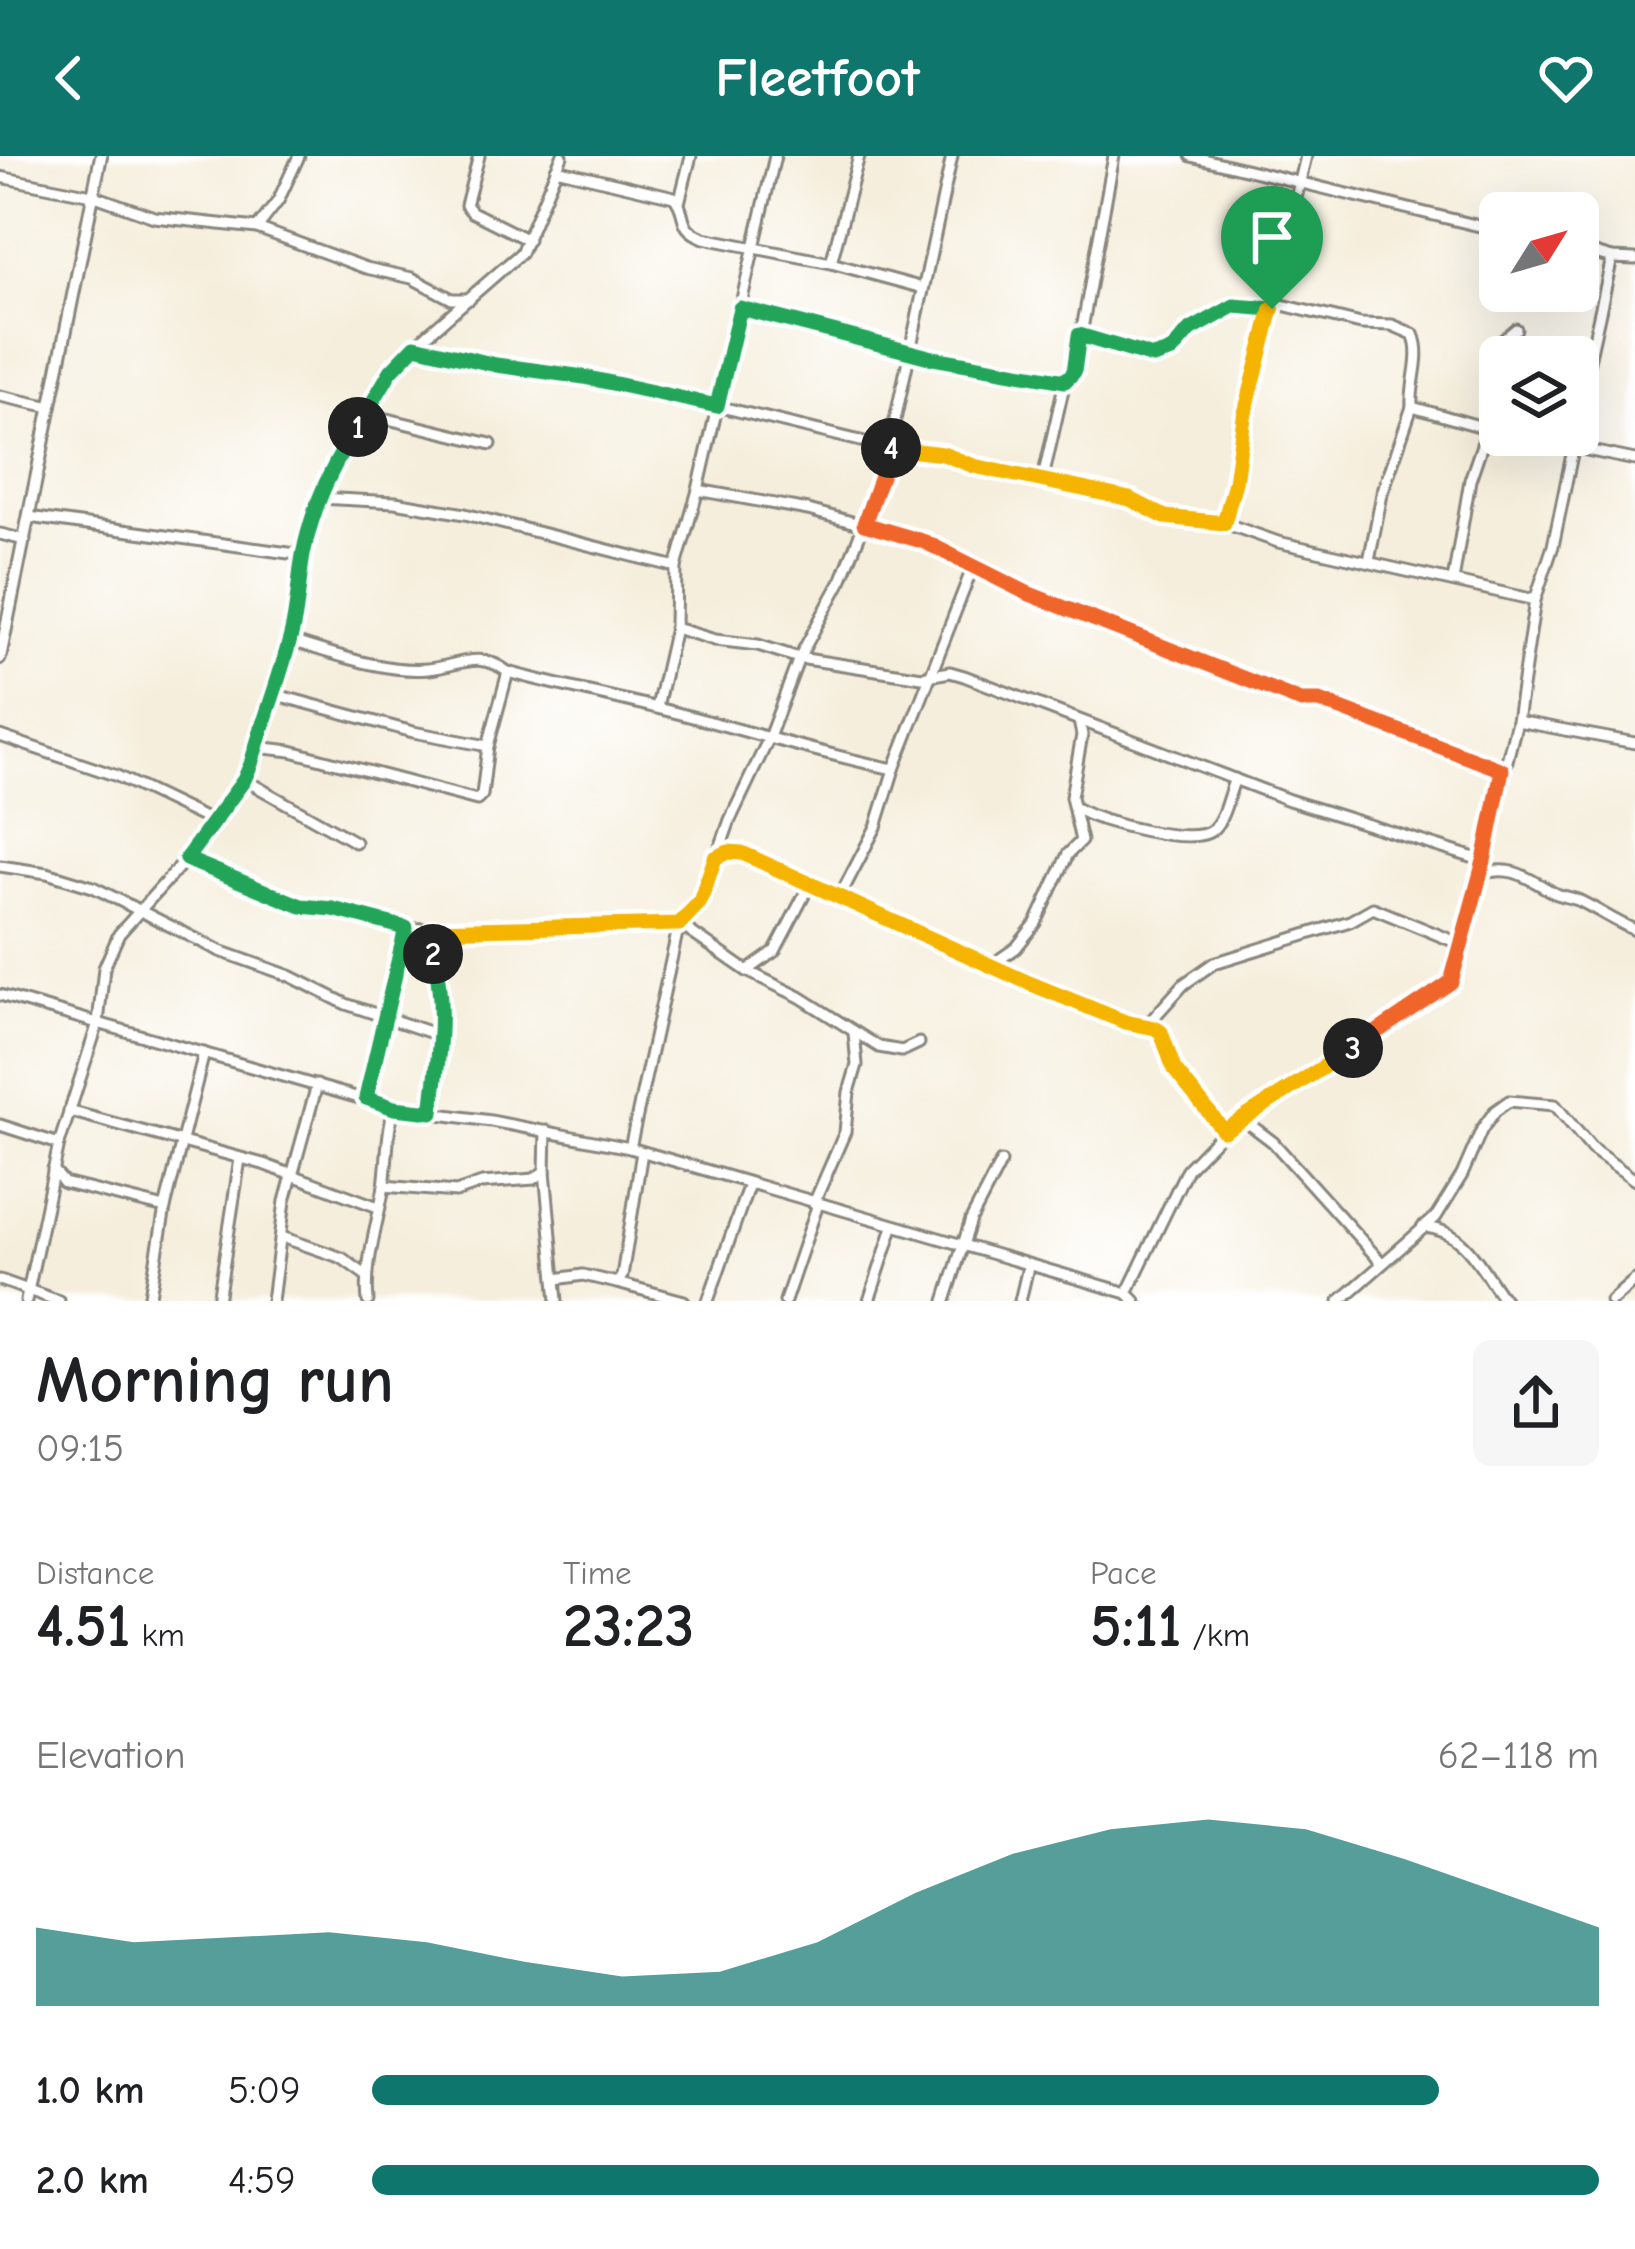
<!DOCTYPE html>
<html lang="en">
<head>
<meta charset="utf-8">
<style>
  :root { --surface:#fff; --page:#f6f6f6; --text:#202124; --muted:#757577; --accent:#0f766e }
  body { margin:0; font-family:"Comic Neue",sans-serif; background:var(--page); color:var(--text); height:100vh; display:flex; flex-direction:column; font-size:45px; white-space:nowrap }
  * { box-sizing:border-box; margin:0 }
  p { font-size:39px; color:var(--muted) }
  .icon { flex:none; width:66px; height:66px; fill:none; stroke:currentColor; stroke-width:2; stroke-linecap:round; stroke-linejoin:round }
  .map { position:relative; height:1145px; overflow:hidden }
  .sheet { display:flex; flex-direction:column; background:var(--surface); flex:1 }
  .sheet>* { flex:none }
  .needle { width:78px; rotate:53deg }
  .fabs { position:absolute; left:1479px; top:36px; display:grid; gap:24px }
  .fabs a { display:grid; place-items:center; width:120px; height:120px; border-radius:18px; background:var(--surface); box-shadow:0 12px 48px #0002; font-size:60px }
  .pin { position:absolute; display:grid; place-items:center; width:102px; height:102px; color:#fff; margin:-123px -51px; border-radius:50% 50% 50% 0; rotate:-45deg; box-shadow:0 0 12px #0007 }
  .pin .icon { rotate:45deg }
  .km { position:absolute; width:60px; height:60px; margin:-30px; border-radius:50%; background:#222; color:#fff; font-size:33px; line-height:60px; text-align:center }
  .round { display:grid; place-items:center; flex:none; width:126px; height:126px; border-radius:18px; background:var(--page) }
  .overview { display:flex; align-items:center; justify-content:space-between; height:204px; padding:0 36px }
  h1 { font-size:66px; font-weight:800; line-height:90px }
  .figures { display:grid; grid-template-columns:repeat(3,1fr); gap:18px; height:204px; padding:12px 36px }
  .figures div { display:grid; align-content:center }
  .figures b { font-size:60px; font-weight:800 }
  .figures small { font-size:33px; font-weight:400 }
  .figures p { font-size:33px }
  .chart { height:336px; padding:24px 36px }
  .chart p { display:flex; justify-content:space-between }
  .chart svg { width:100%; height:216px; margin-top:12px; fill:var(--accent); opacity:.7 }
  ul { padding:0 36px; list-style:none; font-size:39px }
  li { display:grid; grid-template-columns:192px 144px 1fr; align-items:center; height:90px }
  li i { height:30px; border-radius:15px; background:var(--accent) }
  header { display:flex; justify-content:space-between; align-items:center; height:156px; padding:0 36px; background:var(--accent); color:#fff; font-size:54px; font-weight:800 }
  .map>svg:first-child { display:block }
</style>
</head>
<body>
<header><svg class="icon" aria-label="back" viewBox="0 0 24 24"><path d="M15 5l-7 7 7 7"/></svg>Fleetfoot<svg class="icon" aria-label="heart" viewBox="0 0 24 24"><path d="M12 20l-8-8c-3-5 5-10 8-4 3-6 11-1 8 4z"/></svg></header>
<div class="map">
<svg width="1635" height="1145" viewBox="0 0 1635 1145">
  <rect width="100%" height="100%" fill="#fff"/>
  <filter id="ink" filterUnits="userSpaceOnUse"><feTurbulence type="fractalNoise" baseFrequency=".00833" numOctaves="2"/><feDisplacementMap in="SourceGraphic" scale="24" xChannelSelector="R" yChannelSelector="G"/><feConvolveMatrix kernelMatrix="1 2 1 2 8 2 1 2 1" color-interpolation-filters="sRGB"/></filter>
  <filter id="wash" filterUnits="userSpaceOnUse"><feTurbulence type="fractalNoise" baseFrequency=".004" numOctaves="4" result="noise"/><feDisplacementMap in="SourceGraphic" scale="48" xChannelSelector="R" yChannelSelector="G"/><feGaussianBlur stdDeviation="2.7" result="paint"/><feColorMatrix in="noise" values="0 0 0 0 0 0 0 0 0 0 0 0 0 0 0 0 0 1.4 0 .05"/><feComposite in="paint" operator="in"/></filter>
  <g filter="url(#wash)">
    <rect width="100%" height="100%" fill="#f5eedc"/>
  </g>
  <g filter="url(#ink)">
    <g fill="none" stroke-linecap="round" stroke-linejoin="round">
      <defs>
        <g id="minor">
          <polyline points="479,0 466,49 472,56 528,84"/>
          <polyline points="1191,0 1500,75"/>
          <path d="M556 13 674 41C689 58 675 71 704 82L831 107 859 0"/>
          <polyline points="0,21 92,39 154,61 257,72 366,112 412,122 452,143 470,143"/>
          <polyline points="679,47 691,0"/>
          <polyline points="257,72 278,45 299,0"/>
          <polyline points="1578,92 1612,102 1635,103"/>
          <polyline points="831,107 923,132"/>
          <path d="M1274 147 1361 168 1392 169 1413 178C1423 200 1410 226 1412 251"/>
          <polyline points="740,152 933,202 1065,225"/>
          <polyline points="1079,180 1153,201 1172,195 1189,175 1234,150 1272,153"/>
          <polyline points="415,190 495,209 584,221 717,250 889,292 943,299 974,310 1130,343 1165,361 1224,367 1278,386 1535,444"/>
          <polyline points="0,240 51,251"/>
          <polyline points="1578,254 1612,102"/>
          <polyline points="367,258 491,288"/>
          <polyline points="1513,279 1635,304"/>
          <polyline points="1043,322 1065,225 1074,216 1114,0"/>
          <polyline points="698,334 808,354 925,386 1027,437 1301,545 1320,545 1502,614"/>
          <polyline points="319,342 395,346 465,358 676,411"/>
          <polyline points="29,361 303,399"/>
          <polyline points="1224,367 1235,326 1244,261 1306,0"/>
          <polyline points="0,378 25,384"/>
          <polyline points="1369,405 1382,338 1412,251 1500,276"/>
          <polyline points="1453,425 1470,324 1487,274 1497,200 1503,184 1516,173"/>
          <polyline points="675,472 715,484 758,489 799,502 922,521 950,516 964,520 1289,644 1484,705"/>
          <path d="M290 485C333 497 383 517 428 513 460 510 477 493 508 516 559 530 610 540 661 553 739 572 815 597 894 613"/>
          <polyline points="273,538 413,576 488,590"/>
          <polyline points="657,551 675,472 676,411 698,334 775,0"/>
          <polyline points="1517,565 1635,587"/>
          <polyline points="0,580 117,620 215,667"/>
          <polyline points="256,591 291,595 477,644 482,639 488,590 508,516"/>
          <polyline points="245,624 355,686"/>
          <path d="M1078 653C1096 666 1194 691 1212 674 1225 663 1228 638 1235 623"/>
          <polyline points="715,702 728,696 742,697 821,735 866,750 1029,827 1125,866 1155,872 1161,876 1174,913 1224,975"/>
          <polyline points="186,703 300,750 333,753 406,773 679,768 747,815 800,841 879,891 902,895 919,887"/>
          <polyline points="0,710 47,717 93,731 220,795 290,820 346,848 441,880"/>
          <path d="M1481 718C1513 708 1527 722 1554 737 1563 741 1573 741 1582 746 1600 755 1616 766 1635 774"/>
          <polyline points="840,740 876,671 894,613 972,413"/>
          <polyline points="990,810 1016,792 1036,767 1068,698 1081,685 1071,641 1082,579 1079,565"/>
          <polyline points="747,815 775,795 810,728"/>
          <polyline points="0,839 394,952 491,965 630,992 1127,1137 1135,1145"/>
          <polyline points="1147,869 1184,828 1214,807 1350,765 1373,752 1463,789"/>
          <polyline points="366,942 406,773"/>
          <polyline points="69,955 263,1008 378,1051"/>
          <path d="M432 955C437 914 442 873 441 831 441 812 433 794 433 774"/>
          <polyline points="1244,964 1273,986 1381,1106"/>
          <polyline points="0,969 59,988"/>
          <polyline points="546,975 545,1015 557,1145"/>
          <polyline points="630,992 679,768 701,746 730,664 768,584 799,502 842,423 864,368 889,292 952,0"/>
          <polyline points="53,1014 64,1027 165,1052"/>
          <polyline points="384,1030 456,1036 482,1027 534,1023 545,1015"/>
          <polyline points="814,1047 845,976 849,936 857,909 854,877"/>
          <path d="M1423 1071C1468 1074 1481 1115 1505 1145"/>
          <polyline points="282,1081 342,1102 367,1120"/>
          <polyline points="556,1123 583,1119 617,1127 622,1120 642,996"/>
          <polyline points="0,1124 59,1145"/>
          <polyline points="617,1127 684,1145"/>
          <polyline points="1127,1137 1187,1013 1223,976 1451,827 1517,565 1535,444 1553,390 1576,279"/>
          <polyline points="26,1145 59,988 98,867 104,812 119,778 186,703 245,624 290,485 300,437 303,399 334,307 405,198 521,97 562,0"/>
          <polyline points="149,1145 165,1052 204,897"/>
          <polyline points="218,1145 240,1003"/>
          <polyline points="272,1145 285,1045 317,929"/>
          <path d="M368 1145C364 1107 378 1067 384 1030 388 1003 386 978 394 952"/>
          <polyline points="708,1145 749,1028"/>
          <polyline points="785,1145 818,1048"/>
          <polyline points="869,1145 893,1071"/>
          <polyline points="945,1145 971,1064 1001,1006"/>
          <polyline points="1020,1145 1028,1111"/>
          <polyline points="1340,1145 1436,1061 1462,1019 1482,973 1495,955 1509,945 1555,949 1592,993 1635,1024"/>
          <polyline points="1611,1145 1635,1124"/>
        </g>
        <polyline id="major" points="0,502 101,0"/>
      </defs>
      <use href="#minor" stroke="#88857c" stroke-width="15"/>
      <use href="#major" stroke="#88857c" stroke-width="16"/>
      <use href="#minor" stroke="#fff" stroke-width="9"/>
      <use href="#major" stroke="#fff" stroke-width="10"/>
    </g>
  </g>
  <g fill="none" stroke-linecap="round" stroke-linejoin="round" filter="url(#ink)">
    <defs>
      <polyline id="split-1" points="358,271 391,215 415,190 496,209 584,221 717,250 740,152 933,202 1065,225 1074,216 1079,179 1153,201 1172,195 1189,175 1234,150 1272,153"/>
      <path id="split-2" d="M358 271C331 310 312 353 303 399 298 427 298 455 290 483 279 525 263 566 251 608L244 624 186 703 301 750 333 753 406 772 366 942 394 952 432 956C438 903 447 850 433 798"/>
      <polyline id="split-3" points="433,798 433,774 679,768 700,746 715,702 728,696 742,697 1029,827 1125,866 1155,872 1161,876 1174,913 1224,975 1353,892"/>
      <polyline id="split-4" points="891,292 864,368 925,386 1027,437 1301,545 1320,545 1502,614 1484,705 1451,826 1353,892"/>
      <polyline id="split-5" points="891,292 943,298 974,310 1130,343 1165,361 1224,367 1235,326 1244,261 1272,153"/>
    </defs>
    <use href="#split-1" stroke="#fff" stroke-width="24"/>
    <use href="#split-2" stroke="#fff" stroke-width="24"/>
    <use href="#split-3" stroke="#fff" stroke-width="24"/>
    <use href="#split-4" stroke="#fff" stroke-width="24"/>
    <use href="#split-5" stroke="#fff" stroke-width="24"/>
    <use href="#split-1" stroke="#22a559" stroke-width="15"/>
    <use href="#split-2" stroke="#22a559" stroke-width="15"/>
    <use href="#split-3" stroke="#f5b400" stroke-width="15"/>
    <use href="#split-4" stroke="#f0652b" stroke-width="15"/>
    <use href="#split-5" stroke="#f5b400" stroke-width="15"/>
  </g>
</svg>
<div class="fabs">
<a><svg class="needle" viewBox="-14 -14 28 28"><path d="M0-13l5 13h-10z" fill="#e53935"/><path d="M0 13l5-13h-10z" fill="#757577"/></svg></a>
<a><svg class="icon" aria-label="layers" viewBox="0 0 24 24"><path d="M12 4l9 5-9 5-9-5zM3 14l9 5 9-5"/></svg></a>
</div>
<div class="pin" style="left:1272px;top:153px;background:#1e9e55"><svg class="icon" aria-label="arrive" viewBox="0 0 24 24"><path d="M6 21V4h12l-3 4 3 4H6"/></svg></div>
<b class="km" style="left:358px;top:271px">1</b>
<b class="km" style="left:433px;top:798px">2</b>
<b class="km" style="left:1353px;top:892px">3</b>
<b class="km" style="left:891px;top:292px">4</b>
</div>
<section class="sheet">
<div class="overview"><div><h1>Morning run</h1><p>09:15</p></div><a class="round"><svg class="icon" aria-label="share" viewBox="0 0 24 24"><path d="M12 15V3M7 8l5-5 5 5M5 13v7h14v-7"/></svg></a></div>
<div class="figures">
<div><p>Distance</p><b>4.51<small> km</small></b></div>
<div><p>Time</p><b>23:23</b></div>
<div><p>Pace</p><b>5:11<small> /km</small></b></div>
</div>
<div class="chart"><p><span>Elevation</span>62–118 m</p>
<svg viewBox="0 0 160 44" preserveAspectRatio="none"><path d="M0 44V28L10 31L20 30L30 29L40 31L50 35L60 38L70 37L80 31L90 21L100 13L110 8L120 6L130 8L140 14L150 21L160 28V44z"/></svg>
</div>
<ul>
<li><b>1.0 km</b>5:09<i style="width:87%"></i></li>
<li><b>2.0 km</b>4:59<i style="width:100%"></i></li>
</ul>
</section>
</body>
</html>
